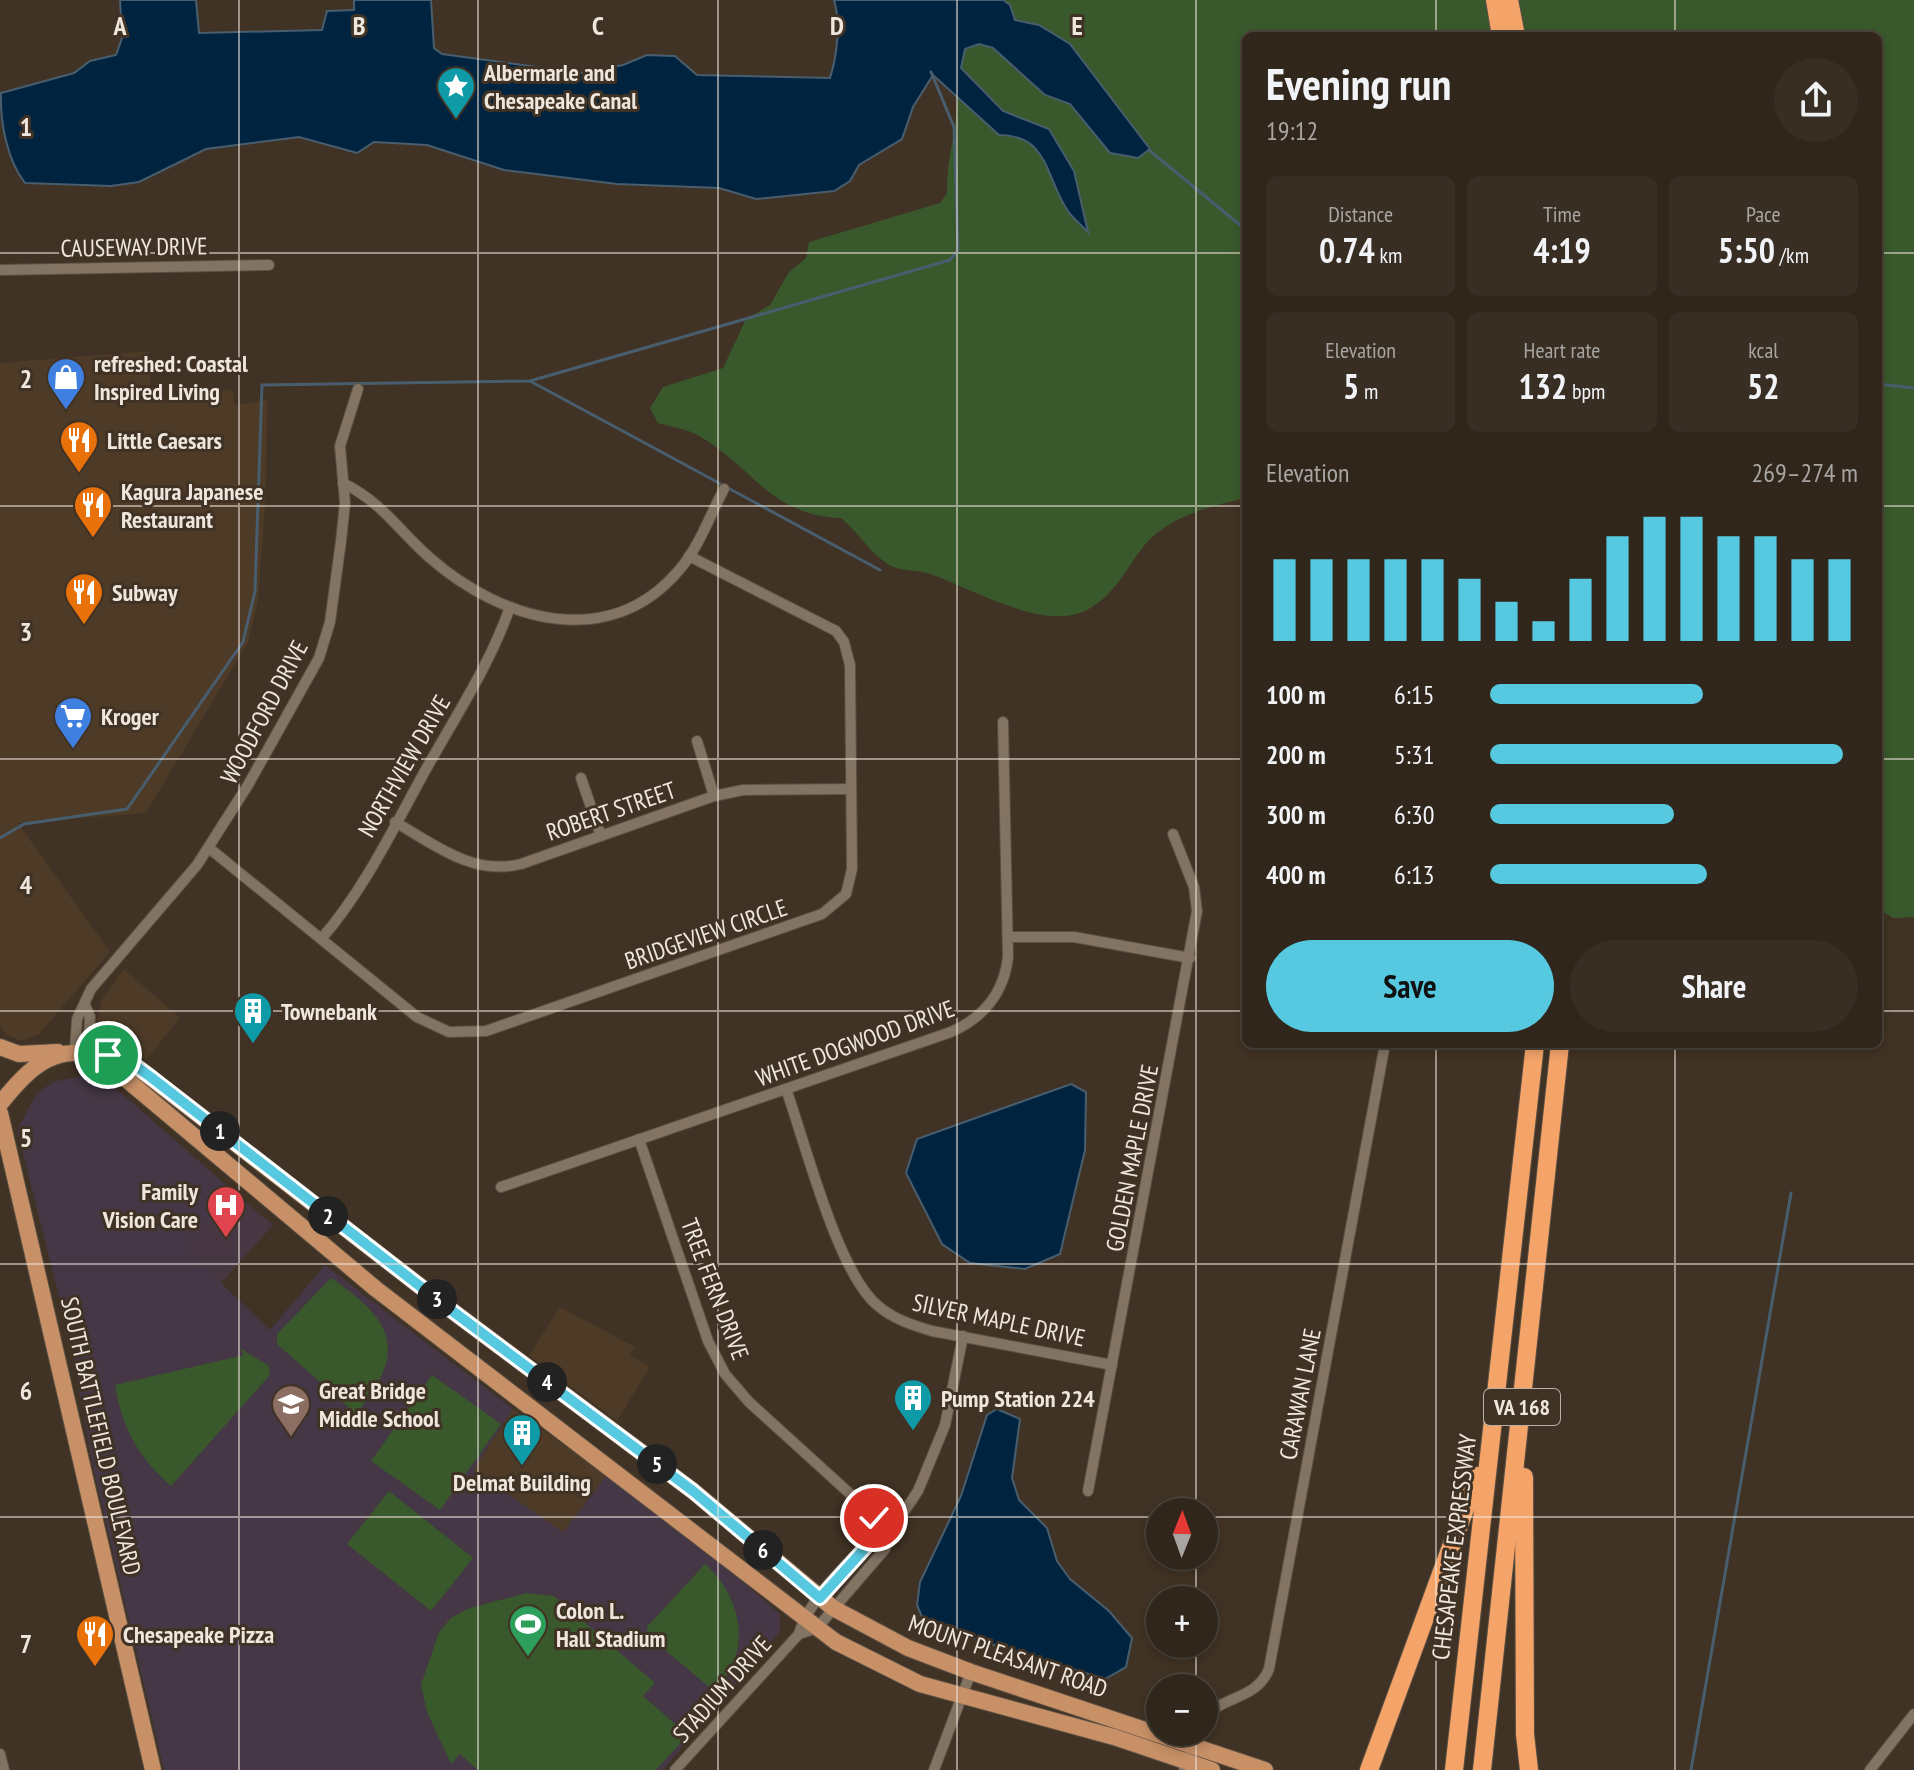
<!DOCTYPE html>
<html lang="en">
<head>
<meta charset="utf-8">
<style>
  :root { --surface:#30261b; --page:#382e24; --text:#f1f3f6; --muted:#a8a5a3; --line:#4b433a; --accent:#56c9e1 }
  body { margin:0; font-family:"PT Sans Narrow",sans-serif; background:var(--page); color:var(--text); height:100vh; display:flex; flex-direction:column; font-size:30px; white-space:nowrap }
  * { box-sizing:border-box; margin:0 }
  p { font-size:26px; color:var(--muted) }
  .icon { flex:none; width:44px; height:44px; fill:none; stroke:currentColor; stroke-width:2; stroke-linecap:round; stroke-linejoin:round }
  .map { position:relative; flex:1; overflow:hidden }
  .panel { position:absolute; left:1242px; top:32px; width:640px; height:1016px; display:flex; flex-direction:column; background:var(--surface); border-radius:12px; box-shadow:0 4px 12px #0003,0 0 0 2px var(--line) }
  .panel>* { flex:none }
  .needle { width:52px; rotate:1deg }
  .fabs { position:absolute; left:1146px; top:1498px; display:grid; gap:16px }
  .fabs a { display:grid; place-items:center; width:72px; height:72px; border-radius:50%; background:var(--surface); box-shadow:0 4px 12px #0003,0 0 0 2px var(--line); font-size:40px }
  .pin { position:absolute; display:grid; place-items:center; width:68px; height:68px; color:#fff; margin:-34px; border:4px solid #fff; border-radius:50%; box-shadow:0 2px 8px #0007 }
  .km { position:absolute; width:40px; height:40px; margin:-20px; border-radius:50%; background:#222; color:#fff; font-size:22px; line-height:40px; text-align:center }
  .round { display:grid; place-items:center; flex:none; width:84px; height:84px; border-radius:42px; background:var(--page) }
  .headline { display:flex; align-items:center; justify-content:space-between; height:136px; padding:0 24px }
  h1 { font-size:44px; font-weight:700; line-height:60px }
  .figures { display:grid; grid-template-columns:repeat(3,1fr); gap:12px; height:136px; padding:8px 24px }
  .figures div { display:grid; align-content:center; border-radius:12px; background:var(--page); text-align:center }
  .figures b { font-size:34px; font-weight:700 }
  .figures small { font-size:22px; font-weight:400 }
  .figures p { font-size:22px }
  .chart { height:224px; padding:16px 24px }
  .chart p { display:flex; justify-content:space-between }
  .chart svg { width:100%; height:144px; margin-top:8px; stroke:var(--accent); stroke-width:6 }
  .button { display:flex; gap:16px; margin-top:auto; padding:16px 24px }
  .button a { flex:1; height:92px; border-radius:48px; background:var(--accent); color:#111; font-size:32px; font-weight:700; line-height:92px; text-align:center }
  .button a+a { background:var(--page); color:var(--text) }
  ul { padding:0 24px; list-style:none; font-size:26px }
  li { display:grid; grid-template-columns:128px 96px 1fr; align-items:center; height:60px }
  li i { height:20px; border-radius:10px; background:var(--accent) }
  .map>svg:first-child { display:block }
</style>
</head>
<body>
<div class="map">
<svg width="1914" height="1770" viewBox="0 0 1914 1770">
  <rect width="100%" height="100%" fill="#403224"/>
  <g fill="#4d3a27">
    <polygon points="149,351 151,403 232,389 235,405 267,400 266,492 258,601 248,642 146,813 18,823 110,952 39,1034 21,1041 7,1035 0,1026 0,363"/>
    <polygon points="124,969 180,1018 146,1060 110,1040 95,1028 103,997"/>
    <polygon points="560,1307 635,1347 630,1355 650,1367 617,1421 529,1355"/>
    <polygon points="513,1409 607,1475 563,1532 472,1470"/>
  </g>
  <polygon fill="#453745" points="80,1076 97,1078 119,1091 242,1199 217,1225 198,1218 197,1260 270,1330 325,1265 513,1409 473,1470 563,1532 607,1475 701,1546 780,1614 780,1632 663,1770 164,1770 93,1467 69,1336 17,1130 37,1093 53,1082"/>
  <polygon fill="#473743" points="242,1199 273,1225 220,1284 188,1253 197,1217 217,1225"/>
  <g fill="#39582b">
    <path d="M1003 0H1914V917L1893 918 1878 909V36H1246V498C1210 506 1167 517 1143 547 1126 569 1116 592 1092 607 1049 636 972 588 930 574 916 569 902 572 889 565 871 554 857 531 841 518 771 516 753 467 699 436 687 429 672 427 658 423L650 408 663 387 723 368 746 319 770 305 789 272 806 258 809 242 940 203 947 193C946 160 957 131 957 97L999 135C1050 135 1045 180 1069 213 1073 219 1081 225 1087 230L1049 129 1003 111 961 68 965 49 979 44 993 48 1045 95 1070 104 1110 153 1039 25 1015 20 1010 5Z"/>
    <path d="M331 1278C394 1321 408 1351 356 1414L277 1344V1334Z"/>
    <path d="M240 1348 269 1366 270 1375 171 1486C139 1458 122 1428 115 1385L244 1355Z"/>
    <polygon points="432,1375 501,1424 440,1510 371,1461"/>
    <polygon points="389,1491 473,1558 431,1611 347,1544"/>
    <path d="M705 1564C743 1598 753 1654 714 1691L648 1636 647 1627Z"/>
    <polygon points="526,1593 554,1596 655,1683 643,1696 688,1735 656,1770 478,1770 460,1754 451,1764 427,1712 421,1685 439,1632 451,1618 467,1609"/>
  </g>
  <g fill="#00243f" stroke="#485e6e" stroke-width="2">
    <path d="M120 0H196L199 33 322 30 327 11 354 10V0H431L434 48 442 54 581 73 623 65 647 55 675 56 697 75 830 78C837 56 841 23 834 0H1003L1010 5 1015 20 1039 25 1070 44 1150 149 1138 158 1110 153 1070 104 1045 95 993 48 979 44 965 49 961 68 1003 111 1049 129 1074 171 1088 232C1082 226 1075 220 1070 214 1045 181 1051 135 999 135L933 75 913 107 902 139 859 165 850 181 834 191 756 199 719 188 617 184 504 170 427 145 374 142 357 153 299 137 206 149 139 182 111 186 25 183C7 160 0 122 1 93L74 73 90 61 116 55 122 38Z"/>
    <polygon points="1071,1084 1086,1092 1085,1150 1060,1254 1025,1269 970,1263 942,1244 906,1173 917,1139"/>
    <polygon points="997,1409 1020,1419 1012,1478 1019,1500 1047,1528 1057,1561 1070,1579 1109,1611 1132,1638 1126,1667 1105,1679 925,1624 917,1605 920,1582 961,1496 987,1415"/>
  </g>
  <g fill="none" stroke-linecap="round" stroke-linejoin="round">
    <g stroke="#485e6e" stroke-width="3">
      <polyline points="1149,150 1246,230"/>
      <polyline points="530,381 880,570"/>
      <polyline points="1878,384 1914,388"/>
      <polyline points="0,838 24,824 127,809 243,642 255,591 262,385 530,381 950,260 958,250 954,127 931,72"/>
      <polyline points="1691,1770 1791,1193"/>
    </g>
    <defs>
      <g id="street">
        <polyline points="0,270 269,265"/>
        <path d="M343 483C383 503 398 530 430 558 502 621 610 653 680 569 699 547 710 515 724 489"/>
        <polyline points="697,741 714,796"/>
        <polyline points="581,778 601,836"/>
        <path d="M395 822C435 845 473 876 521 864L714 796 743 790 851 789"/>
        <polyline points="209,848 417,1017 449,1032 486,1031 822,914 846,894 852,869 850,665 844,642 836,631 689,556"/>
        <polyline points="1008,937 1074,937 1190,958"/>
        <path d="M322 938C364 890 394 827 425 771 455 717 490 665 510 607"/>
        <polyline points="85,1005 90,1017 88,1051"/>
        <polyline points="75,1051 77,1019 91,989 197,865 248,785 319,658 330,622 341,541 345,503 340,446 358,389"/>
        <path d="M786 1089C805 1142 837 1271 877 1305 893 1319 912 1325 932 1331L1112 1365"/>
        <polyline points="639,1139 708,1341 725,1374 749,1402 891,1531"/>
        <path d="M501 1187 951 1032C983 1018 1004 993 1008 957L1003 722"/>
        <polyline points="1088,1491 1197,911 1194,887 1173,834"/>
        <polyline points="799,1634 817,1628 885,1549 891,1531 918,1491 945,1425 963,1336"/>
        <path d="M1204 1718C1224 1695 1256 1700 1269 1669L1385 1044"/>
        <polyline points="0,1754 4,1770"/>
        <path d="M675 1770 799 1634C807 1602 860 1543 891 1531"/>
        <polyline points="934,1770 971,1672"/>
        <polyline points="1184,1770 1197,1732"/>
        <polyline points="1870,1770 1914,1714"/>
      </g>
      <g id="primary">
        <polyline points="0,1047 19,1054 58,1052"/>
        <polyline points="108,1055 114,1069 376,1289 836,1642 920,1684 1114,1737 1212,1770"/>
        <path d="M0 1104C43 1050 61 1047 125 1058L443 1304 693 1491 833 1608 908 1648 971 1672 1265 1770"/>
        <polyline points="0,1113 153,1770"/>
      </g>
      <g id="highway">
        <polyline points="1495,0 1501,36"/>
        <polyline points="1509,0 1516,36"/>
        <polyline points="1524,1477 1525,1734 1529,1770"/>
        <polyline points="1369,1770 1477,1476"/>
        <polyline points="1454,1770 1535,1044"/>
        <polyline points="1482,1770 1560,1044"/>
      </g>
    </defs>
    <use href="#street" stroke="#5a4f42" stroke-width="12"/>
    <use href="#primary" stroke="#5a4f42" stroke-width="18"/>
    <use href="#highway" stroke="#5a4f42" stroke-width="20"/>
    <use href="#street" stroke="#827363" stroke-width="10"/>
    <use href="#primary" stroke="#c79067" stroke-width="16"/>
    <use href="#highway" stroke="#f5a469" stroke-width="18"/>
  </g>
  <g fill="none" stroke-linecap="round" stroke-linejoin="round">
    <defs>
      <polyline id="route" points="108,1055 125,1058 152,1078 443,1304 693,1491 820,1598 875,1537 891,1531 874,1518"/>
    </defs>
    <use href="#route" stroke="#fff" stroke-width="16"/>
    <use href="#route" stroke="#56c9e1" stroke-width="10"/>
  </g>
  <path fill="none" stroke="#efe6dd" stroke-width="2" stroke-opacity="0.55" d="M239 0V1770M478 0V1770M718 0V1770M957 0V1770M1196 0V1512M1436 0V36M1675 0V36M0 253H1246M1878 253H1914M0 506H1246M1878 506H1914M0 759H1246M1878 759H1914M0 1011H1246M1878 1011H1914M1436 1044V1770M1675 1044V1770M0 1264H1914M0 1517H1160M1204 1517H1914M1196 1556V1600M1196 1644V1688M1196 1732V1770"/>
  <defs>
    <symbol id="sight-pin" viewBox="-11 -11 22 30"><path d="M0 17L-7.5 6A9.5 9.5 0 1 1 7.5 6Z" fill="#0f9aa8" stroke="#403224"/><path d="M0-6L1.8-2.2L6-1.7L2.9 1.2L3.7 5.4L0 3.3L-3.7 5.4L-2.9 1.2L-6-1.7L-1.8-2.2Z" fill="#fff"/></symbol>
    <symbol id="shop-pin" viewBox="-11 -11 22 30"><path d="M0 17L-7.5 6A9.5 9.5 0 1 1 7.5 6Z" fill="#3f7fe0" stroke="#403224"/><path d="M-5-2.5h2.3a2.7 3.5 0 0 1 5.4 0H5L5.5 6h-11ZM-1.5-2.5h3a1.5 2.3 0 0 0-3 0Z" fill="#fff"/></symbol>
    <symbol id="restaurant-pin" viewBox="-11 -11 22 30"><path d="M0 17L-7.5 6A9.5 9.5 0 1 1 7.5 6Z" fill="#e8710a" stroke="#403224"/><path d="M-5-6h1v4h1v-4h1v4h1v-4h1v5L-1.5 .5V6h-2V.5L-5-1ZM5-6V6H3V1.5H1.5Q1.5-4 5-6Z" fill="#fff"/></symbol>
    <symbol id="supermarket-pin" viewBox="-11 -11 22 30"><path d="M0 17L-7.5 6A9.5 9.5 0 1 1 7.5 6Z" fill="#3f7fe0" stroke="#403224"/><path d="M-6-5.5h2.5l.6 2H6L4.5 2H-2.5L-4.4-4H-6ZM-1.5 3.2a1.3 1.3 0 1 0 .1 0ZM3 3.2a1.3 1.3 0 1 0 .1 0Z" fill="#fff"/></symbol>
    <symbol id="building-pin" viewBox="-11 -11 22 30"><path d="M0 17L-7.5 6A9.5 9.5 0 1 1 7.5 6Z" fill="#0f9aa8" stroke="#403224"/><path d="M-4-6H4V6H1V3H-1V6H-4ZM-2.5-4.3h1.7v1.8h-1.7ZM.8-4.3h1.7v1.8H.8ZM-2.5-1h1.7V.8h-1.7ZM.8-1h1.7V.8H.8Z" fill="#fff"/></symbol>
    <symbol id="hospital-pin" viewBox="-11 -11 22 30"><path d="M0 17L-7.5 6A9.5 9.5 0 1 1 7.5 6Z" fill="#e0444e" stroke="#403224"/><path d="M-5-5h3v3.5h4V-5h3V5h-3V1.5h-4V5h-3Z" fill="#fff"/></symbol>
    <symbol id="school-pin" viewBox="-11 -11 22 30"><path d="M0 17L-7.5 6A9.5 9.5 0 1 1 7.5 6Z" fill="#8d6e63" stroke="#403224"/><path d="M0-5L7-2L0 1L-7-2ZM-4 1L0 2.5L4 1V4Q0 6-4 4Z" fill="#fff"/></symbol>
    <symbol id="stadium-pin" viewBox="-11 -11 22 30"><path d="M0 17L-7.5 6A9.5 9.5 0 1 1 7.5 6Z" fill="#2e9e5b" stroke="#403224"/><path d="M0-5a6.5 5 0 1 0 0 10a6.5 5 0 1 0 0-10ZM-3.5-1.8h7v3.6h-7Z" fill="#fff"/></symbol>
  </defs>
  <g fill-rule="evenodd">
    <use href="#sight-pin" x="434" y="64" width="44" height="60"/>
    <use href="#shop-pin" x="44" y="355" width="44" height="60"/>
    <use href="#restaurant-pin" x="57" y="418" width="44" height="60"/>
    <use href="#restaurant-pin" x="71" y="483" width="44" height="60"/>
    <use href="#restaurant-pin" x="62" y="570" width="44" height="60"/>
    <use href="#supermarket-pin" x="51" y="694" width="44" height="60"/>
    <use href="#building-pin" x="231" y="989" width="44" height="60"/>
    <use href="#hospital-pin" x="204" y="1183" width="44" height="60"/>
    <use href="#building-pin" x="891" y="1376" width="44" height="60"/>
    <use href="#school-pin" x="269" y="1382" width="44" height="60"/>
    <use href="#building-pin" x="500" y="1411" width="44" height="60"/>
    <use href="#stadium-pin" x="506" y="1602" width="44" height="60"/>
    <use href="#restaurant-pin" x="73" y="1612" width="44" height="60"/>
  </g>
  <g text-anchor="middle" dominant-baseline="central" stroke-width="6" stroke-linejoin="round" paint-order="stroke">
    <rect fill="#403224" stroke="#bab0a6" stroke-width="2" x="1484" y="1389" width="76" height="36" rx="6"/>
    <g font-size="22" font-weight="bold" fill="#efe6dd">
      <text x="1522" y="1407">VA 168</text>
    </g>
    <g font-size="24" font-weight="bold" fill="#efe6dd" stroke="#403224" text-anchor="start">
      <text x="484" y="72">Albermarle and<tspan x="484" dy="28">Chesapeake Canal</tspan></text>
      <text x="94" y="363">refreshed: Coastal<tspan x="94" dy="28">Inspired Living</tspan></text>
      <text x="107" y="440">Little Caesars</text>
      <text x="121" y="491">Kagura Japanese<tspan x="121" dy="28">Restaurant</tspan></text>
      <text x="112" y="592">Subway</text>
      <text x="101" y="716">Kroger</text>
      <text x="281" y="1011">Townebank</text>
      <text x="198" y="1191" text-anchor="end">Family<tspan x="198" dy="28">Vision Care</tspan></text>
      <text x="319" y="1390">Great Bridge<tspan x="319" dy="28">Middle School</tspan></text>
      <text x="941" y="1398">Pump Station 224</text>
      <text x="522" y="1482" text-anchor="middle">Delmat Building</text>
      <text x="556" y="1610">Colon L.<tspan x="556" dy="28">Hall Stadium</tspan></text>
      <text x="123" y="1634">Chesapeake Pizza</text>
    </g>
    <g font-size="24" fill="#efe6dd" stroke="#403224">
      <text transform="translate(134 247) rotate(-1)">CAUSEWAY DRIVE</text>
      <text transform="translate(264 712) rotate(-62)">WOODFORD DRIVE</text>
      <text transform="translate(404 766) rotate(-60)">NORTHVIEW DRIVE</text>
      <text transform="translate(611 811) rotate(-19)">ROBERT STREET</text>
      <text transform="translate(706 934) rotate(-19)">BRIDGEVIEW CIRCLE</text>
      <text transform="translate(855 1043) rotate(-20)">WHITE DOGWOOD DRIVE</text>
      <text transform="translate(1132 1158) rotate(-79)">GOLDEN MAPLE DRIVE</text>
      <text transform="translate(715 1289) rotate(69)">TREE FERN DRIVE</text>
      <text transform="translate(999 1320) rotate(12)">SILVER MAPLE DRIVE</text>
      <text transform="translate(1300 1394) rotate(-79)">CARAWAN LANE</text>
      <text transform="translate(101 1436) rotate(77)">SOUTH BATTLEFIELD BOULEVARD</text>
      <text transform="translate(1454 1547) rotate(-83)">CHESAPEAKE EXPRESSWAY</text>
      <text transform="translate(1008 1656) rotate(19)">MOUNT PLEASANT ROAD</text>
      <text transform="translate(722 1689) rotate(-48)">STADIUM DRIVE</text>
    </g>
  </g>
  <g font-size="26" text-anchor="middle" font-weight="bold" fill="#efe6dd" stroke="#403224" stroke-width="6" stroke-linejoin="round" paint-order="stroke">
    <text x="120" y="35">A</text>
    <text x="359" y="35">B</text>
    <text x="598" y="35">C</text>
    <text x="837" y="35">D</text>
    <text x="1077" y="35">E</text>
    <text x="26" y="136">1</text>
    <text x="26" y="388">2</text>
    <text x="26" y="641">3</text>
    <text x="26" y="894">4</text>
    <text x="26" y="1147">5</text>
    <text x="26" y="1400">6</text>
    <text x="26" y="1653">7</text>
  </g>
</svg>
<div class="fabs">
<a><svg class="needle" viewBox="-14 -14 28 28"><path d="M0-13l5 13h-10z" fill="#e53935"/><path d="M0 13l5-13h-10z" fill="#a8a5a3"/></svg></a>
<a>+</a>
<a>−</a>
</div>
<div class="pin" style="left:108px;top:1055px;background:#1e9e55"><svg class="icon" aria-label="arrive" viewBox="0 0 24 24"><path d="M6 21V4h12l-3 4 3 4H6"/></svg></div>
<div class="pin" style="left:874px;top:1518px;background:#d93025"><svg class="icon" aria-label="check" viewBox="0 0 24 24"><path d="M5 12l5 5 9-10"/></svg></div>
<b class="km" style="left:220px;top:1131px">1</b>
<b class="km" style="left:328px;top:1216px">2</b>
<b class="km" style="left:437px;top:1299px">3</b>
<b class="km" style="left:547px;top:1382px">4</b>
<b class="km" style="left:657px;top:1464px">5</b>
<b class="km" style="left:763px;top:1550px">6</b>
<section class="panel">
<div class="headline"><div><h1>Evening run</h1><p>19:12</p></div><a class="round"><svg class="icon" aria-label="share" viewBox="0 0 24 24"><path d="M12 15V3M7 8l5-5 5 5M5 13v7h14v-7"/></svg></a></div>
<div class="figures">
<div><p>Distance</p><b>0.74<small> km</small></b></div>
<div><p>Time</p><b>4:19</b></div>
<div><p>Pace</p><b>5:50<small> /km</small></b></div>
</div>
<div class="figures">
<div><p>Elevation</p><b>5<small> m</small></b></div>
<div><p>Heart rate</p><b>132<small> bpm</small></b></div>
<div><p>kcal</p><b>52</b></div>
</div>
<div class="chart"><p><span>Elevation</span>269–274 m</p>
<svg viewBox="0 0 160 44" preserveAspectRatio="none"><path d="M5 44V19M15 44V19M25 44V19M35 44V19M45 44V19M55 44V25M65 44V32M75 44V38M85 44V25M95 44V12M105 44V6M115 44V6M125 44V12M135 44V12M145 44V19M155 44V19"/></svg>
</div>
<ul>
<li><b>100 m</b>6:15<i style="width:58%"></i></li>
<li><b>200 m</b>5:31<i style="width:96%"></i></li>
<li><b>300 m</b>6:30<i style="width:50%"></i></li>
<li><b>400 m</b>6:13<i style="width:59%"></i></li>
</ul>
<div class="button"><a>Save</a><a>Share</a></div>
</section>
</div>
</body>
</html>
